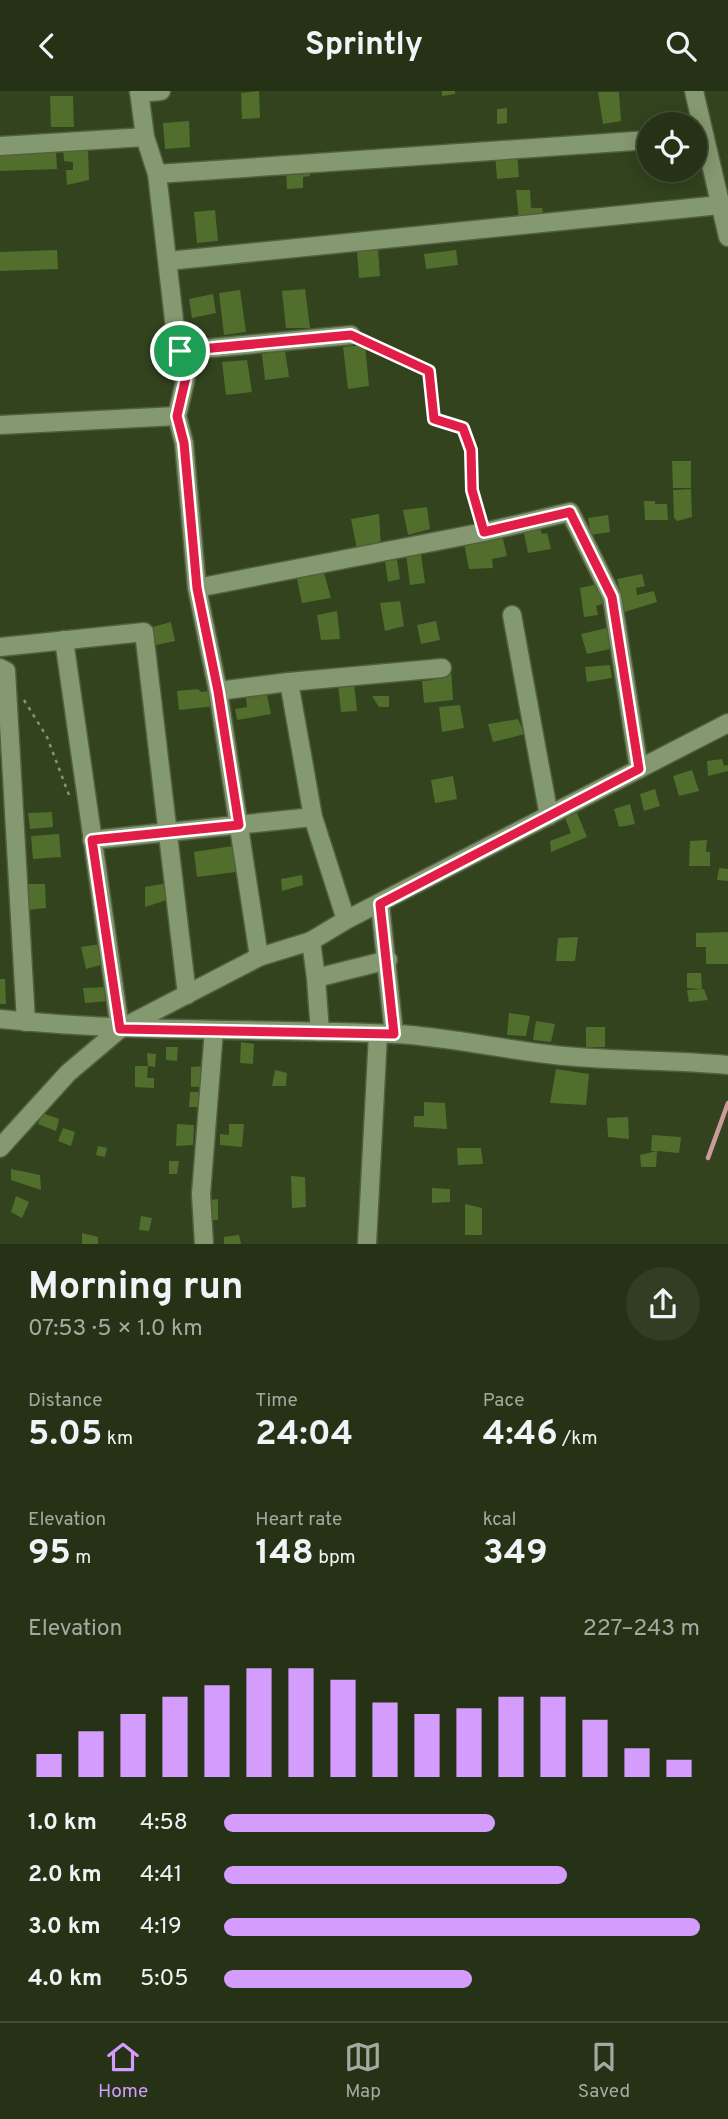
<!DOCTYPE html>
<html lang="en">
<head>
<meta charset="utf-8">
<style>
  :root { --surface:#263216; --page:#323e23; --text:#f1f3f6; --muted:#a4aaa1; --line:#424d35; --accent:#d39cfd }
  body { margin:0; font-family:Overpass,sans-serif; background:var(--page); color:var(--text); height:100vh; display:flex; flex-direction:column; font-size:26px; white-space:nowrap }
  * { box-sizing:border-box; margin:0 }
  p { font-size:23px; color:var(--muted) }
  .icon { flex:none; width:38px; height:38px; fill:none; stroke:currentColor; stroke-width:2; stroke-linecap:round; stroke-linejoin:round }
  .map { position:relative; height:1153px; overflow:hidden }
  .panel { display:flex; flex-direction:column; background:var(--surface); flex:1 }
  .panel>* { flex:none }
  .fabs { position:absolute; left:637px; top:21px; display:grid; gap:14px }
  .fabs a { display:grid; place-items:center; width:70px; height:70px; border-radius:50%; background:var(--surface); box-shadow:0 4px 18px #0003,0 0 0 2px var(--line); font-size:35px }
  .pin { position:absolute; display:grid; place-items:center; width:60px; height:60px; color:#fff; margin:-30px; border:4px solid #fff; border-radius:50%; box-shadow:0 2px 7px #0007 }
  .round { display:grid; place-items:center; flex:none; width:74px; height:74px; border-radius:37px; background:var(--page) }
  .headline { display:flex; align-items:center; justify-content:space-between; height:119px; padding:0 28px }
  h1 { font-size:38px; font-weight:700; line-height:52px }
  .metrics { display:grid; grid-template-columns:repeat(3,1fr); gap:10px; height:119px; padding:7px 28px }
  .metrics div { display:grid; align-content:center }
  .metrics b { font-size:35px; font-weight:700 }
  .metrics small { font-size:19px; font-weight:400 }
  .metrics p { font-size:19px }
  .chart { height:196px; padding:14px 28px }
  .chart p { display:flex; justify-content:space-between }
  .chart svg { width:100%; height:126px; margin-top:7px; stroke:var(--accent); stroke-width:6 }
  ul { padding:0 28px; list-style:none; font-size:23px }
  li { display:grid; grid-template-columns:112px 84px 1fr; align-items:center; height:52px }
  li i { height:18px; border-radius:9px; background:var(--accent) }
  header { display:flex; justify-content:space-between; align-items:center; height:91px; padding:0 28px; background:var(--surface); font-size:32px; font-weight:700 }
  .menu { display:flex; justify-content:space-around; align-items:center; height:98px; border-top:2px solid var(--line); background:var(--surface); font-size:19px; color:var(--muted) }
  .menu a { display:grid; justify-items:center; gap:4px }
  .menu .selected { color:var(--accent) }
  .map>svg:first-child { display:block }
</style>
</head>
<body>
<header><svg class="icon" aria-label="back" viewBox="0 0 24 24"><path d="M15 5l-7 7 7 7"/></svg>Sprintly<svg class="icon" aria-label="search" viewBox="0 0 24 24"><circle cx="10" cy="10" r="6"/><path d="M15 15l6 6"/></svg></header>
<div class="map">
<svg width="728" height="1153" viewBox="0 0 728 1153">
  <rect width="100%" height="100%" fill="#32431e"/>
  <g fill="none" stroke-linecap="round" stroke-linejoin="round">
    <polyline stroke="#cd9a9c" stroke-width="4.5" points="708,1067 728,1012"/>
  </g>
  <g fill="#516e2d">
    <polygon points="259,0 260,27 242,28 241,2"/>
    <polygon points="442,0 455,0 455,3 442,5"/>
    <polygon points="598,1 619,1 621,30 603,33"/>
    <polygon points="50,5 73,5 74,36 51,36"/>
    <polygon points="507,17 507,32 497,33 497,18"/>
    <polygon points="189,30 190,56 165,58 163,32"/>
    <polygon points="63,56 88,56 89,89 67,94 66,79 73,79 73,71 64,70"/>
    <polygon points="56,59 57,78 0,80 0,61"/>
    <polygon points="517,61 519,86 497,88 495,63"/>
    <polygon points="309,76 310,85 303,86 303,97 287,98 286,77"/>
    <polygon points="516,99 530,99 531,117 542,117 545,130 519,130"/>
    <polygon points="215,119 218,150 197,152 194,121"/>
    <polygon points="378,158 380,185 359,187 357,160"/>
    <polygon points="57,159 58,178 0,180 0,161"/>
    <polygon points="456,159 458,174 426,178 424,163"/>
    <polygon points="305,198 310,237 286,237 282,200"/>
    <polygon points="240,199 246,241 224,244 219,202"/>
    <polygon points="213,203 216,222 192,227 189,208"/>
    <polygon points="365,254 369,295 348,298 343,256"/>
    <polygon points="285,260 289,286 265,289 262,263"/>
    <polygon points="247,269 252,301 226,304 222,271"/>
    <polygon points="672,370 691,370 691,397 673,397"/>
    <polygon points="691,398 692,426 677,430 674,427 673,399"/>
    <polygon points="644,410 655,410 655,413 667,413 668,429 645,429"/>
    <polygon points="427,416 430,438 408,444 403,419"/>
    <polygon points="379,423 381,456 357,458 351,428"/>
    <polygon points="608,424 610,441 591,444 588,427"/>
    <polygon points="523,438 540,438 542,443 547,442 551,458 528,462"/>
    <polygon points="498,445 498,448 503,448 507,465 492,468 493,477 469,478 464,452"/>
    <polygon points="406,463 421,463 425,492 410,494"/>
    <polygon points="397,469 400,488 388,491 385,470"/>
    <polygon points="324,482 331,507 302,512 297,488"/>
    <polygon points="642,483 645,495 636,497 637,504 654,500 657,511 621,522 619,508 622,507 617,488"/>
    <polygon points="602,492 600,501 603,513 596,515 598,524 584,526 580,497"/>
    <polygon points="400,510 404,535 385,540 380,512"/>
    <polygon points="337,520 340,548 321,549 317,524"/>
    <polygon points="436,530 440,549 421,553 417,534"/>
    <polygon points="171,531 175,550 156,554 152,536"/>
    <polygon points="607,537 613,550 609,551 610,558 587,563 581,543"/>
    <polygon points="610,574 612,587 587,591 585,576"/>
    <polygon points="451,578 453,609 424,612 422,590 433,589 435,585"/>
    <polygon points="354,592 357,620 341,621 338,593"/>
    <polygon points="198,598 201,601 214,599 215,615 179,619 177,600"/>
    <polygon points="267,604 271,623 237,629 235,618 247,616 246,607"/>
    <polygon points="372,605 389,605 389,616 379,616"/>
    <polygon points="460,614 464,637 442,641 439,616"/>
    <polygon points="518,628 525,643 493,651 488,633"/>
    <polygon points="722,668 724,675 728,674 728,680 708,685 707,670"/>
    <polygon points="692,679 699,700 679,705 673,685"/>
    <polygon points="453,685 457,708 435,712 431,689"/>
    <polygon points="655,698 660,715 644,720 640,703"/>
    <polygon points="630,713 635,733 619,736 614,718"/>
    <polygon points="52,721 53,736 30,738 28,722"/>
    <polygon points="577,722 587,746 551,761 550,750 571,742 565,727"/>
    <polygon points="59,743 61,766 33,768 31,745"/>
    <polygon points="707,749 706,761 710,761 710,775 689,775 690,750"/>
    <polygon points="233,755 236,781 197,786 194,761"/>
    <polygon points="719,777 728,778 728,790 717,789"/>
    <polygon points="302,784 303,794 282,800 281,788"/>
    <polygon points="168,792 170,808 145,816 145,796"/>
    <polygon points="26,793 45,793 46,817 27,819"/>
    <polygon points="728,841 728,873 706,873 706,856 696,856 696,842"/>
    <polygon points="578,846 575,870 556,870 558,847"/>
    <polygon points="100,853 104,873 86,878 81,856"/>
    <polygon points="687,882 701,882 702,898 687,897"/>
    <polygon points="0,888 5,888 6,913 0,913"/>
    <polygon points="108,896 109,910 85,912 83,897"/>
    <polygon points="704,898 708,909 689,911 687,899"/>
    <polygon points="509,922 530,925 526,945 507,944"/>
    <polygon points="536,930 555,933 551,951 533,949"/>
    <rect x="586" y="936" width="19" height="20"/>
    <polygon points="241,951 254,953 253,973 240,972"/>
    <polygon points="166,956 178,956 177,970 166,969"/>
    <polygon points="147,962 156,963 155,976 148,975"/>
    <polygon points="135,975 148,975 147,987 154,987 154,997 135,996"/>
    <polygon points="206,975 216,995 191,996 191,976"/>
    <polygon points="556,978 589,983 586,1014 550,1012"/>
    <polygon points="275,979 287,982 286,995 272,995"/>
    <polygon points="190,1001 199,1001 198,1016 189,1016"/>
    <polygon points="424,1011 445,1012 447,1038 414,1036 414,1025 424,1025"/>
    <polygon points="42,1022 59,1028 56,1040 38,1033"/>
    <polygon points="628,1026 629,1048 608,1046 607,1027"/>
    <polygon points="177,1033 194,1034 193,1054 176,1055"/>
    <polygon points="229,1033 244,1033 242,1056 220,1054 220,1043 229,1044"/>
    <polygon points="63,1037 75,1041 71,1055 58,1050"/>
    <polygon points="652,1044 681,1046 679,1062 657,1060 656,1076 641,1076 640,1064 657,1060 651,1060"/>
    <polygon points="98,1055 107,1057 105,1066 96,1064"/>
    <polygon points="457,1057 481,1057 483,1073 458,1074"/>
    <polygon points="169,1070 179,1070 177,1083 169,1083"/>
    <polygon points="11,1078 40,1084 41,1099 11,1089"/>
    <polygon points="291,1085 305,1086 306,1116 292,1117"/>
    <polygon points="432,1097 450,1098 450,1111 432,1112"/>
    <polygon points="16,1105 29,1111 22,1127 11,1121"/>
    <polygon points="218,1108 218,1129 198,1129 198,1111"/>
    <polygon points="465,1113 482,1117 482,1144 465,1144"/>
    <polygon points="141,1125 152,1127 149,1140 139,1139"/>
    <polygon points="82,1142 98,1146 98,1153 82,1153"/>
    <polygon points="239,1144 241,1153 224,1153 224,1146"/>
  </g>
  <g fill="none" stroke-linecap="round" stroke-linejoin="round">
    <defs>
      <g id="minor">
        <polyline points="139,0 145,46 157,83 176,246 186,286 177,325 184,352 197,497 218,600 259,866"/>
        <polyline points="694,0 728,146"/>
        <polyline points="139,2 161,0"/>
        <polyline points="0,55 145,46"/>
        <polyline points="157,83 649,49"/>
        <polyline points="168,170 720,114"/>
        <polyline points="179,260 351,244"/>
        <polyline points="0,334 177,325"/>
        <polyline points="197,497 484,441 570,421 612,506 639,678"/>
        <polyline points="512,524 549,725"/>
        <polyline points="64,549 120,938"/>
        <polyline points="0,556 144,541 187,904"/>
        <polyline points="0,577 6,580 26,931"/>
        <polyline points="289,591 313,726 346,829"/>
        <polyline points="218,600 289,591 442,577"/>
        <polyline points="92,749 313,726"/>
        <polyline points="380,813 394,943"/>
        <polyline points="311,850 316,887 320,941"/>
        <polyline points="316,887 388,869"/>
        <path d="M0 928C132 942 264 937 396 943 453 946 508 960 564 965 619 970 673 969 728 974"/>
        <polyline points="0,1057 68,982 120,938 259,866 311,850 346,829 728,632"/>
        <polyline points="204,1153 201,1103 214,939"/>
        <polyline points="367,1153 378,943"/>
      </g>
    </defs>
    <use href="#minor" stroke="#515f3f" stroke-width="21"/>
    <g stroke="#859375" stroke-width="2.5" stroke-dasharray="3.5 5" stroke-linecap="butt">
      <polyline points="364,250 429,280 434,328 463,337 471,359 472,399 480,426"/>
      <polyline points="24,609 47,646 69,704"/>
    </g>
    <use href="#minor" stroke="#859970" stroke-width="18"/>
  </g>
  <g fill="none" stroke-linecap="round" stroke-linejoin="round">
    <defs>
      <polygon id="route" points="351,244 429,280 434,328 463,337 471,359 472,399 484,441 570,421 612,506 639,678 380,813 394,943 120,938 92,749 239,734 218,600 197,497 184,352 177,325 186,286 180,260"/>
    </defs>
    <use href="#route" stroke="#fff" stroke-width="14"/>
    <use href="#route" stroke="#e11d48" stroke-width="9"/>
  </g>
</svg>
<div class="fabs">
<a><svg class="icon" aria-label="locate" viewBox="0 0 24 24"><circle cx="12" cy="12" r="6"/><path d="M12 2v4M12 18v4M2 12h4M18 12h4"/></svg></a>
</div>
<div class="pin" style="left:180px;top:260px;background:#1e9e55"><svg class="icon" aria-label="arrive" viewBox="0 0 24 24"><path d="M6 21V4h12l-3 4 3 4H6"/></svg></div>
</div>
<section class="panel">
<div class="headline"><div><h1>Morning run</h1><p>07:53 · 5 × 1.0 km</p></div><a class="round"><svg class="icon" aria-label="share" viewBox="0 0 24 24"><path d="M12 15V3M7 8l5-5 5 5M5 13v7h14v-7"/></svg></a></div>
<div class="metrics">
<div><p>Distance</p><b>5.05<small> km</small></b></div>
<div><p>Time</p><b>24:04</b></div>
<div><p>Pace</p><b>4:46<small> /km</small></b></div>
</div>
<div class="metrics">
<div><p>Elevation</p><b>95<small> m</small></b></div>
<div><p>Heart rate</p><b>148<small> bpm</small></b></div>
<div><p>kcal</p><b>349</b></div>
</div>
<div class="chart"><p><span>Elevation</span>227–243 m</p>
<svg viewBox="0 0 160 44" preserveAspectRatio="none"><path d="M5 44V36M15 44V28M25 44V22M35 44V16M45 44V12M55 44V6M65 44V6M75 44V10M85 44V18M95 44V22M105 44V20M115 44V16M125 44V16M135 44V24M145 44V34M155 44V38"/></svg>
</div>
<ul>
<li><b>1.0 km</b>4:58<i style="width:57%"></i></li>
<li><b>2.0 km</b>4:41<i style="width:72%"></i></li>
<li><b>3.0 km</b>4:19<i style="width:100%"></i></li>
<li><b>4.0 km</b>5:05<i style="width:52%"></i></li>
</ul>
</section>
<nav class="menu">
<a class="selected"><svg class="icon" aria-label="home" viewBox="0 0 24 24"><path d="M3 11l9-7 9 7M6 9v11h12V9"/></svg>Home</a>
<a><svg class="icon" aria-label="map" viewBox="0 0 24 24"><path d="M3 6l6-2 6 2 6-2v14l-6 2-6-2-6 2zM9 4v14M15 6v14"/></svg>Map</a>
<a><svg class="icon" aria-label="saved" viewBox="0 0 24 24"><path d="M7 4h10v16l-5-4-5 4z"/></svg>Saved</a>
</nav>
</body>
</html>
